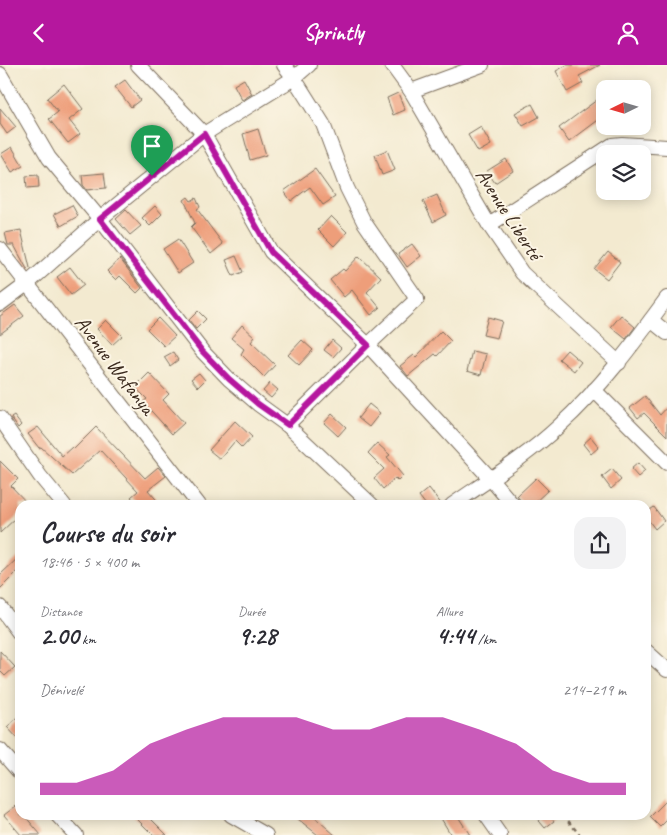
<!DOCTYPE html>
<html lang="fr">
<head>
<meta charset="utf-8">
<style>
  :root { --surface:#fff; --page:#f2f2f3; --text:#2b2b33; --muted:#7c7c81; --accent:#b5179e }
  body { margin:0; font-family:Caveat,sans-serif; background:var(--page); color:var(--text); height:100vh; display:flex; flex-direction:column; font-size:19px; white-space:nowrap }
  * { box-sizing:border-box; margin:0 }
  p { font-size:16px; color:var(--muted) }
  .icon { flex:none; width:28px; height:28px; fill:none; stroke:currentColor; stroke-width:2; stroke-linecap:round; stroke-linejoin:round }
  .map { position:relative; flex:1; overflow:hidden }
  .side { position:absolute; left:15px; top:435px; width:636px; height:320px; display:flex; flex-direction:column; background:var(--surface); border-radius:15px; box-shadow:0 2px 12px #0003 }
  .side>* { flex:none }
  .needle { width:32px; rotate:265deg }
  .controls { position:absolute; left:596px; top:15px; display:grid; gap:10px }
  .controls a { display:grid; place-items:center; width:55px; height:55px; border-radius:10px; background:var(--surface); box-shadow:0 2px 12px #0003; font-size:25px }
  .pin { position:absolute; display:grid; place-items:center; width:42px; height:42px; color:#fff; margin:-51px -21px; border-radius:50% 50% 50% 0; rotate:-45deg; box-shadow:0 0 5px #0007 }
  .pin .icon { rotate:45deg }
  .round { display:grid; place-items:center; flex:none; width:52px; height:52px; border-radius:15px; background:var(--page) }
  .headline { display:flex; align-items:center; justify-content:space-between; height:85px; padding:0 25px }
  h1 { font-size:28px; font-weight:700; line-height:38px }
  .metrics { display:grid; grid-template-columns:repeat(3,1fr); gap:8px; height:85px; padding:5px 25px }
  .metrics div { display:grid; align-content:center }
  .metrics b { font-size:25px; font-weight:700 }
  .metrics small { font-size:14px; font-weight:400 }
  .metrics p { font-size:14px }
  .chart { height:140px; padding:10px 25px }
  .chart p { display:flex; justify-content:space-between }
  .chart svg { width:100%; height:90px; margin-top:5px; fill:var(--accent); opacity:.7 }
  header { display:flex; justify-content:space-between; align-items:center; height:65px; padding:0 25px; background:var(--accent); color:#fff; font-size:22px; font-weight:700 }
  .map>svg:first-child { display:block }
</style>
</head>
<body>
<header><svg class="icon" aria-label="back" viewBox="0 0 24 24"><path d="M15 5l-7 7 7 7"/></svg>Sprintly<svg class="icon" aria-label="person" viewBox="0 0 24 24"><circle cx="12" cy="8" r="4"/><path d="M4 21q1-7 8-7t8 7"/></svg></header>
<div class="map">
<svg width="667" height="770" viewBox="0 0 667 770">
  <rect width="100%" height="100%" fill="#fcf5e5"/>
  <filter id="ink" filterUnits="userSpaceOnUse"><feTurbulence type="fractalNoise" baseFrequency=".02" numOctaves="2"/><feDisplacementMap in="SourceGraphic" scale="10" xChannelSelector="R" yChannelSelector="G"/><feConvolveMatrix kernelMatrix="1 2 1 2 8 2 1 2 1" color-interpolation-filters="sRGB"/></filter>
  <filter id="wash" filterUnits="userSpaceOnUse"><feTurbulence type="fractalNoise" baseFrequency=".0096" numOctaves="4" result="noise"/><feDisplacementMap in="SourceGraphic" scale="20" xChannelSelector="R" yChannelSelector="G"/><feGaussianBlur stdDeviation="1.12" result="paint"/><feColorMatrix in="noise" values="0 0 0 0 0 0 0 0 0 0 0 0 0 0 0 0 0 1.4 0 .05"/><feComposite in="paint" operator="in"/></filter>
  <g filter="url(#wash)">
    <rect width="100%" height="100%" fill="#f3ead0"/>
    <g id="blocks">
      <g fill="#ee9e7a">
        <polygon points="567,0 600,0 579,11 583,18 567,27 556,6"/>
        <polygon points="244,14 252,29 242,35 234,20"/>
        <polygon points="125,15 140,35 131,42 115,22"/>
        <polygon points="64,19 83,44 69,55 80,69 68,78 49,54 58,47 47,33"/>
        <polygon points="398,28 405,45 393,50 387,33"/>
        <polygon points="605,29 605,50 569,77 559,63"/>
        <polygon points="532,39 539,52 523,61 515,48"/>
        <polygon points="0,43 16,62 7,69 0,59"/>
        <polygon points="481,62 491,80 478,87 468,70"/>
        <polygon points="258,64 266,90 250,95 243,69"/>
        <polygon points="12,82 23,101 12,107 1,89"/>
        <polygon points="387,85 395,105 382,110 375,90"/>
        <polygon points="506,94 513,106 495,118 487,106"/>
        <polygon points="315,104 335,132 323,140 310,122 291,136 284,126"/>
        <polygon points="104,108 106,123 87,125 83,120 82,110"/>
        <polygon points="38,110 39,122 27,123 26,111"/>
        <polygon points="437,130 446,150 433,157 423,136"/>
        <polygon points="188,132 191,136 196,133 200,142 197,144 223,179 211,189 191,162 195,158 184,135"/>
        <polygon points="72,140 78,151 61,161 54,149"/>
        <polygon points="155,141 162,149 150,161 142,153"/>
        <polygon points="126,145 141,161 130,170 116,154"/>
        <polygon points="331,151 347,167 334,181 318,165"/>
        <polygon points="21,165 30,203 27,204 14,180 8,180 5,168"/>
        <polygon points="178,174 193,198 178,208 163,184"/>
        <polygon points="412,179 421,191 407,202 398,189"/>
        <polygon points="608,187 620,197 607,214 594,204"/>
        <polygon points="236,191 243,207 233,211 226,195"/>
        <polygon points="359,191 381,212 367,227 380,243 371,250 352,225 344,232 330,215 343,204 345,206"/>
        <polygon points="120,194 142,223 137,228 120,211 116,215 107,206"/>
        <polygon points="70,202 84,220 71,230 57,212"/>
        <polygon points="15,240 24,251 0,269 0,251"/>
        <polygon points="198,246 206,254 196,264 189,255"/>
        <polygon points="621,250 635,262 626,274 611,262"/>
        <polygon points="488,252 502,256 497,273 483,270"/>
        <polygon points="158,253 175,271 164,281 147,264"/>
        <polygon points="106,255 122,271 112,280 97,264"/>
        <polygon points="242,260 255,272 251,277 275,300 264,312 241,289 244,284 231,273"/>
        <polygon points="441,266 451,276 437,291 435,289 408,311 400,301 414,290 416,292"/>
        <polygon points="302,275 313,285 299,300 288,290"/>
        <polygon points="332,275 341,283 333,292 324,285"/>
        <polygon points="567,285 581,297 574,306 559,294"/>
        <polygon points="472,286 486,289 481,310 467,306"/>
        <polygon points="173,287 178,295 170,301 164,292"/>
        <polygon points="149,308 169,329 163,335 184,358 172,369 143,337 147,334 135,322"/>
        <polygon points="199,308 205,315 198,322 191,314"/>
        <polygon points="270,318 278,325 271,333 263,326"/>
        <polygon points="645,331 660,350 667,342 667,371 644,348 638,353 630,343"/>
        <polygon points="369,339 380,348 369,362 358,353"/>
        <polygon points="332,349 346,362 338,371 324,358"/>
        <polygon points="14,351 21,360 18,363 11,353"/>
        <polygon points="235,356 252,372 242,383 235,376 220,394 209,385"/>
        <polygon points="38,362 62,391 72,382 74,384 96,362 145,413 158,402 166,411 148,425 161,440 138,440 131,432 138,426 100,385 72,410 41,382 39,383 28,369"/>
        <polygon points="591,372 599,382 591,389 583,379"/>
        <polygon points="377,378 390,390 387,392 403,411 398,416 395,413 383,424 374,413 384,404 368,388"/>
        <polygon points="0,396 18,414 11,421 29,440 20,440 20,449 0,468"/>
        <polygon points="638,398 645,406 638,412 631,404"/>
        <polygon points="612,404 621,415 611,424 602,412"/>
        <polygon points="536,413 548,425 532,440 524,440 517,431"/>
        <polygon points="429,423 442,440 426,440 419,431"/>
        <polygon points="654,442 664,456 655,464 646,452 646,448"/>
        <polygon points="20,491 20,504 0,524 0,510"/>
        <polygon points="0,586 15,602 5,611 0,606"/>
        <polygon points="20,650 20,676 7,662"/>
        <polygon points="667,735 667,755 660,762 650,752"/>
        <polygon points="16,741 20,746 20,750 24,750 41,770 21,770 4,750"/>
        <polygon points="133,750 147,750 167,770 153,770"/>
        <polygon points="293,750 312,750 335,770 318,770"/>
        <polygon points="439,750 457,750 470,770 451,770"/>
        <polygon points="534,750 549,750 554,756 545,763"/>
      </g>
    </g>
  </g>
  <g filter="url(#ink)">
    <use href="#blocks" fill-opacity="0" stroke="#7b6d5c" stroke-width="1"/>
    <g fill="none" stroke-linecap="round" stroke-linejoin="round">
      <defs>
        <g id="minor">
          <polyline points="138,0 204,69 271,187 368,280 490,413 513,440"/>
          <polyline points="284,0 294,13 323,59 347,123 364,157 417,234 368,280 287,360"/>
          <polyline points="392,0 411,26 489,160 522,208 619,298"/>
          <polyline points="0,9 49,93 100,154 202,286 229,314 258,339 287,360 372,440"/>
          <polyline points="411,26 482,0"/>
          <polyline points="489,160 612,80 622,79 667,82"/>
          <polyline points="0,184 199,440"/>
          <polyline points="0,239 28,218 100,154 204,69 294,13 309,0"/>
          <polyline points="651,255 667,268"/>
          <polyline points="594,325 667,398"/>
          <polyline points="0,353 40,411 64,440"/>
          <path d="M452 440C488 415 527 391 559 361 601 323 634 278 667 233"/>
          <polyline points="0,542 20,569"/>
          <polyline points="646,586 667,605"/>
          <polyline points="0,685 20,708"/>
          <polyline points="57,750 76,770"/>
          <polyline points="231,750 266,770"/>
          <polyline points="486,750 500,770"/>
        </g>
      </defs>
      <use href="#minor" stroke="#7b6d5c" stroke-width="16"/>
      <polyline stroke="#7b6d5c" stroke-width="2.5" stroke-dasharray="4 4" stroke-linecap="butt" points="563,750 580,770"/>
      <use href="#minor" stroke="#fff" stroke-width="14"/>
    </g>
  </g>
  <g fill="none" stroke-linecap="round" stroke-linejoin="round" filter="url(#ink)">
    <defs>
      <polygon id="route" points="204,69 271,187 368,280 288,360 258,339 229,314 202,286 100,154"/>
    </defs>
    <use href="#route" stroke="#fff" stroke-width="10"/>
    <use href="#route" stroke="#b5179e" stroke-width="6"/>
  </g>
  <g text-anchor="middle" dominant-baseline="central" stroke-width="4" stroke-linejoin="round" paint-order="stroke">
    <g font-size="21" fill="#3b2a1e" stroke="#fcf5e5">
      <text transform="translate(509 149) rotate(57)">Avenue Liberté</text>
      <text transform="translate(115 300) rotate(53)">Avenue Wafanya</text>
    </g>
  </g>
</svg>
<div class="controls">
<a><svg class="needle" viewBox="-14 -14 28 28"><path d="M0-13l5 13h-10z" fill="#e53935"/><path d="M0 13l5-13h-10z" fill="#7c7c81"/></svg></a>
<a><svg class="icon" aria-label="layers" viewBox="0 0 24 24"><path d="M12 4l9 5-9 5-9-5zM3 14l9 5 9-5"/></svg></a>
</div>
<div class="pin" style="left:152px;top:111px;background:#1e9e55"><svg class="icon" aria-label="arrive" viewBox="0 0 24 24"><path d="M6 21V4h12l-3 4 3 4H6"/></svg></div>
<section class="side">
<div class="headline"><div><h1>Course du soir</h1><p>18:46 · 5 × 400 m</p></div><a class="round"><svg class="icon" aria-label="share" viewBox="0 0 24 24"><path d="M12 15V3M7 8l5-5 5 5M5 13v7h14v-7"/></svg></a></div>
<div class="metrics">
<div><p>Distance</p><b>2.00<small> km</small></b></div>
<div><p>Durée</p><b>9:28</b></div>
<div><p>Allure</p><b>4:44<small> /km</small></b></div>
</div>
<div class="chart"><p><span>Dénivelé</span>214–219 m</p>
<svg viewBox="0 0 160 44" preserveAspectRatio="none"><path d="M0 44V38L10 38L20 32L30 19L40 12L50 6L60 6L70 6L80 12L90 12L100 6L110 6L120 12L130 19L140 32L150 38L160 38V44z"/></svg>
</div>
</section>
</div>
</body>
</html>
